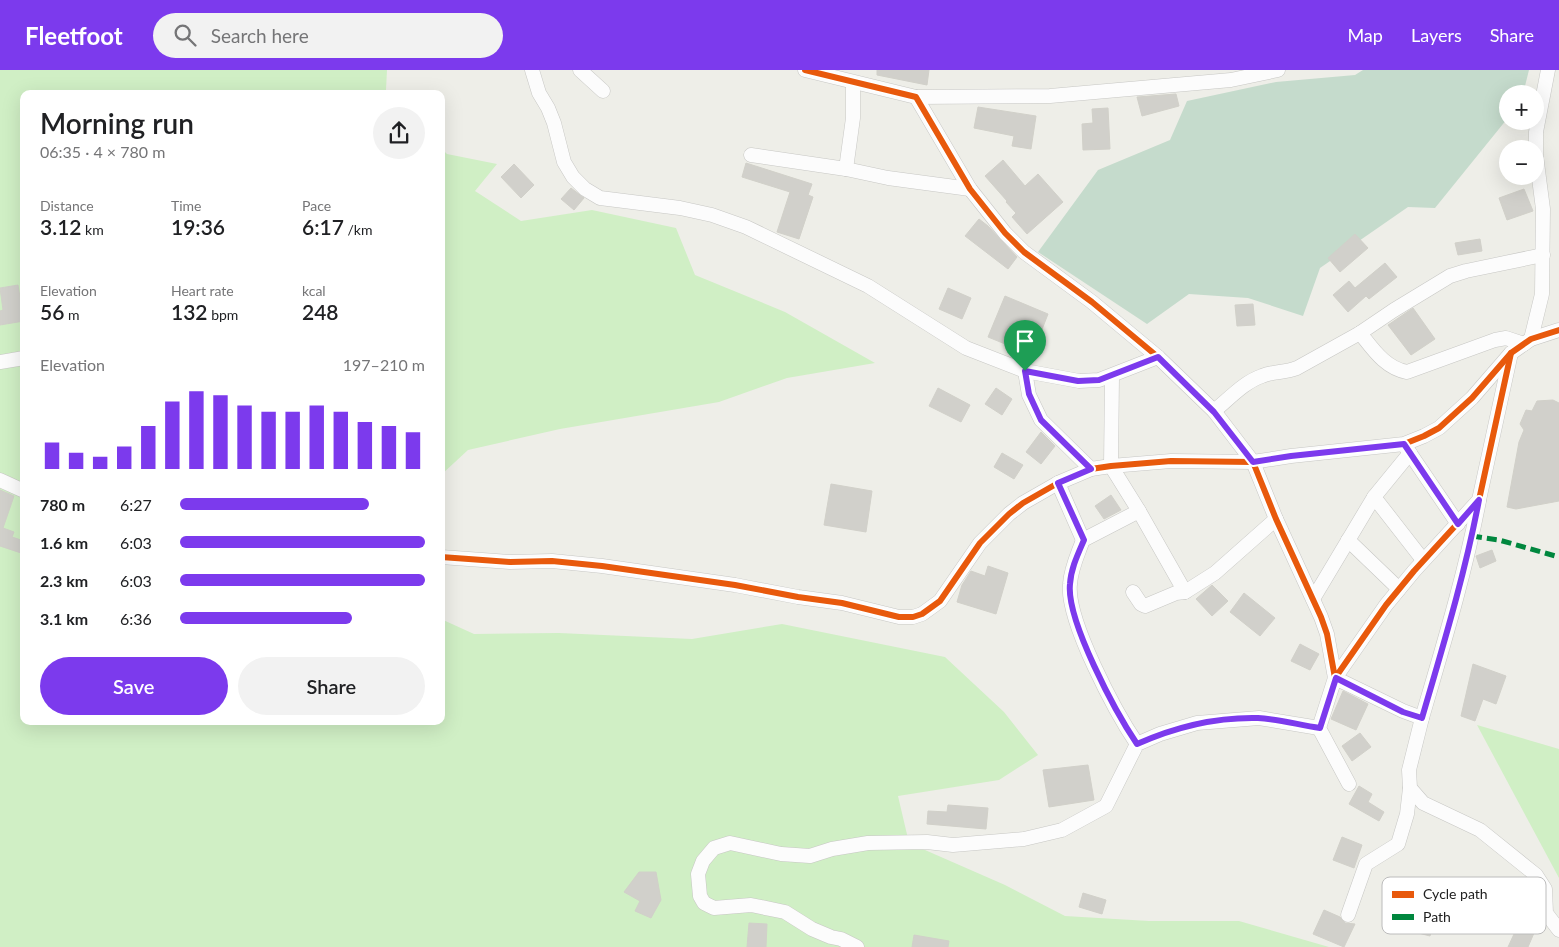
<!DOCTYPE html>
<html lang="en">
<head>
<meta charset="utf-8">
<style>
  :root { --surface:#fff; --page:#f2f2f2; --text:#202124; --muted:#757577; --accent:#7c3aed }
  body { margin:0; font-family:Lato,sans-serif; background:var(--page); color:var(--text); height:100vh; display:flex; flex-direction:column; font-size:19px; white-space:nowrap }
  * { box-sizing:border-box; margin:0 }
  p { font-size:16px; color:var(--muted) }
  .icon { flex:none; width:28px; height:28px; fill:none; stroke:currentColor; stroke-width:2; stroke-linecap:round; stroke-linejoin:round }
  .map { position:relative; flex:1; overflow:hidden }
  .side { position:absolute; left:20px; top:20px; width:425px; height:635px; display:flex; flex-direction:column; background:var(--surface); border-radius:10px; box-shadow:0 5px 20px #0002 }
  .side>* { flex:none }
  .tools { position:absolute; left:1499px; top:15px; display:grid; gap:10px }
  .tools a { display:grid; place-items:center; width:45px; height:45px; border-radius:50%; background:var(--surface); box-shadow:0 5px 20px #0002; font-size:25px }
  .pin { position:absolute; display:grid; place-items:center; width:42px; height:42px; color:#fff; margin:-51px -21px; border-radius:50% 50% 50% 0; rotate:-45deg; box-shadow:0 0 5px #0007 }
  .pin .icon { rotate:45deg }
  .round { display:grid; place-items:center; flex:none; width:52px; height:52px; border-radius:26px; background:var(--page) }
  .head { display:flex; align-items:center; justify-content:space-between; height:85px; padding:0 20px }
  h1 { font-size:28px; font-weight:600; line-height:38px }
  .figures { display:grid; grid-template-columns:repeat(3,1fr); gap:8px; height:85px; padding:5px 20px }
  .figures div { display:grid; align-content:center }
  .figures b { font-size:21px; font-weight:600 }
  .figures small { font-size:14px; font-weight:400 }
  .figures p { font-size:14px }
  .chart { height:140px; padding:10px 20px }
  .chart p { display:flex; justify-content:space-between }
  .chart svg { width:100%; height:90px; margin-top:5px; stroke:var(--accent); stroke-width:6 }
  .primary-button { display:flex; gap:10px; margin-top:auto; padding:10px 20px }
  .primary-button a { flex:1; height:58px; border-radius:30px; background:var(--accent); color:#fff; font-size:20px; font-weight:600; line-height:58px; text-align:center }
  .primary-button a+a { background:var(--page); color:var(--text) }
  ul { padding:0 20px; list-style:none; font-size:16px }
  li { display:grid; grid-template-columns:80px 60px 1fr; align-items:center; height:38px }
  li i { height:12px; border-radius:6px; background:var(--accent) }
  header { display:flex; align-items:center; gap:30px; box-sizing:border-box; height:70px; padding:0 25px; background:var(--accent); color:#fff }
  header strong { font-size:24px }
  nav { display:flex; gap:28px; margin-inline-start:auto; font-size:18px }
  .search { width:350px; height:45px; background:var(--page); display:flex; align-items:center; gap:12px; box-sizing:border-box; padding:0 18px; border-radius:28px; color:var(--muted); font-size:19px }
  .map>svg:first-child { display:block }
</style>
</head>
<body>
<header>
<strong>Fleetfoot</strong>
<div class="search"><svg class="icon" aria-label="search" viewBox="0 0 24 24"><circle cx="10" cy="10" r="6"/><path d="M15 15l6 6"/></svg>Search here</div>
<nav><a>Map</a><a>Layers</a><a>Share</a></nav>
</header>
<div class="map">
<svg width="1559" height="877" viewBox="0 0 1559 877">
  <rect width="100%" height="100%" fill="#eeeee8"/>
  <g fill="#d0efc5">
    <polygon points="0,0 387,0 386,20 389,24 24,24 24,651 441,651 441,549 474,564 559,563 692,569 782,554 945,587 1004,642 1038,685 999,710 898,726 909,773 1005,815 1065,846 1149,851 1239,851 1329,877 0,877"/>
    <polygon points="441,78 447,84 497,94 475,121 521,151 592,140 676,158 695,205 785,242 875,293 787,308 719,332 560,359 468,380 441,405"/>
    <polygon points="1477,655 1559,679 1559,808"/>
  </g>
  <polygon fill="#c5dbcc" points="1363,0 1529,0 1523,24 1508,24 1507,49 1435,138 1408,137 1320,198 1303,246 1248,228 1189,224 1147,254 1038,182 1098,100 1170,70 1187,31 1276,12 1355,5"/>
  <g fill="#d1d0cb" stroke="#d1d0c9">
    <polygon points="877,0 929,0 927,15 877,5"/>
    <polygon points="1176,24 1179,36 1142,46 1137,27"/>
    <polygon points="978,37 1036,46 1031,79 1012,76 1014,66 974,58"/>
    <polygon points="1108,38 1110,79 1083,80 1082,54 1093,53 1092,39"/>
    <polygon points="1003,90 1025,116 1038,104 1063,132 1027,164 1012,147 1016,143 1006,132 1007,131 985,106"/>
    <polygon points="746,93 812,114 808,125 813,127 799,169 777,162 790,122 742,107"/>
    <polygon points="514,94 534,115 521,128 501,107"/>
    <polygon points="571,118 584,128 574,140 561,129"/>
    <polygon points="1524,119 1533,141 1507,150 1499,128"/>
    <polygon points="979,149 988,156 1017,187 1008,199 965,166"/>
    <polygon points="1355,164 1368,178 1340,202 1328,188"/>
    <polygon points="1480,169 1482,181 1458,185 1455,173"/>
    <polygon points="1385,193 1397,207 1369,229 1366,226 1348,242 1333,225 1349,211 1355,218"/>
    <polygon points="18,215 24,251 0,255 0,241 3,240 0,218"/>
    <polygon points="948,218 971,228 962,249 939,239"/>
    <polygon points="1005,226 1048,244 1032,285 988,267"/>
    <polygon points="1253,234 1255,255 1237,256 1235,235"/>
    <polygon points="1413,238 1435,269 1411,285 1388,255"/>
    <polygon points="938,318 970,335 961,352 929,336"/>
    <polygon points="996,318 1012,329 1002,345 985,334"/>
    <polygon points="1553,330 1559,333 1559,431 1516,439 1507,437 1519,372 1524,360 1520,354 1526,340 1532,341 1537,331"/>
    <polygon points="1041,362 1055,376 1041,394 1026,382"/>
    <polygon points="1002,383 1023,395 1014,409 994,397"/>
    <polygon points="831,414 872,421 866,462 824,455"/>
    <polygon points="0,420 14,426 3,458 14,462 12,467 24,471 24,484 0,476"/>
    <polygon points="1111,425 1121,440 1104,449 1095,436"/>
    <polygon points="1492,480 1496,491 1480,498 1476,486"/>
    <polygon points="988,496 1008,503 996,544 957,532 962,515 971,501 985,506"/>
    <polygon points="1212,515 1228,531 1212,546 1196,529"/>
    <polygon points="1244,523 1275,548 1260,566 1230,542"/>
    <polygon points="1300,574 1319,584 1310,600 1291,591"/>
    <polygon points="1473,594 1506,606 1496,634 1483,629 1475,651 1461,646"/>
    <polygon points="1343,621 1368,634 1356,660 1331,649"/>
    <polygon points="1360,663 1371,677 1352,691 1342,676"/>
    <polygon points="1088,695 1094,730 1049,737 1043,700"/>
    <polygon points="1359,716 1372,724 1368,732 1384,742 1379,751 1349,734"/>
    <polygon points="948,735 988,738 986,759 927,754 928,741 947,742"/>
    <polygon points="1342,767 1362,775 1354,798 1333,790"/>
    <polygon points="639,802 656,802 661,830 651,848 635,841 640,831 624,822"/>
    <polygon points="1083,823 1106,830 1102,844 1079,837"/>
    <polygon points="1396,835 1436,846 1430,866 1391,856"/>
    <polygon points="1324,840 1340,847 1345,853 1355,854 1344,877 1313,864"/>
    <polygon points="1521,849 1537,856 1528,877 1508,877"/>
    <polygon points="749,853 767,854 766,877 747,877"/>
    <polygon points="914,865 949,871 948,877 912,877"/>
  </g>
  <g fill="none" stroke-linecap="round" stroke-linejoin="round">
    <defs>
      <g id="minor">
        <polyline points="532,0 539,23 548,38 554,53 564,92 573,107 585,119 600,128 680,138 712,145 746,157 868,216 966,278 1025,301 1079,311 1099,310 1158,287"/>
        <polyline points="580,0 603,21"/>
        <polyline points="805,0 916,27 970,119 1005,163 1024,182 1092,232 1158,287 1214,341 1253,392 1276,449 1321,547 1327,564 1335,608 1386,535 1414,501 1479,430 1511,283"/>
        <polyline points="916,27 1050,26 1231,10 1278,0"/>
        <polyline points="751,85 846,99 888,108 970,119"/>
        <polyline points="846,99 853,48 853,13"/>
        <path d="M1360 263C1373 279 1385 298 1407 302L1495 270 1506 268 1524 274"/>
        <polyline points="1531,269 1542,224 1543,139 1536,85 1536,62 1548,0"/>
        <polyline points="0,292 24,288"/>
        <polyline points="1025,301 1029,325 1041,350 1091,399"/>
        <polyline points="1112,306 1111,396 1139,441 1185,522"/>
        <path d="M1214 341C1229 329 1244 312 1262 306 1274 301 1285 303 1297 298L1360 263 1394 240 1450 206 1466 201 1543 185"/>
        <polyline points="1405,376 1458,454"/>
        <polyline points="0,410 24,421"/>
        <polyline points="1058,413 1083,470"/>
        <polyline points="1374,427 1423,490"/>
        <polyline points="1348,470 1399,519"/>
        <polyline points="441,487 510,492 552,491 602,496 735,515 798,527 842,533 899,547 913,547 922,544 940,531 980,473 1009,444 1023,433 1058,413 1091,399 1111,396 1171,391 1253,392 1291,386 1404,374 1424,366 1439,358 1472,328 1511,283 1531,269 1559,260"/>
        <polyline points="1133,522 1141,534 1145,536 1176,523 1185,522 1215,503 1276,449"/>
        <polyline points="1313,529 1374,427 1410,383"/>
        <polyline points="1422,648 1409,700 1410,718 1423,733 1480,760 1536,805 1545,819 1546,843 1559,860"/>
        <path d="M1137 674C1116 643 1066 550 1070 514 1071 498 1078 484 1083 470L1139 441"/>
        <path d="M1349 714 1319 658 1335 608 1403 641 1422 648C1443 576 1465 504 1479 431"/>
        <polyline points="1348,845 1366,794 1398,774 1407,744 1410,718"/>
        <polyline points="857,877 841,869 831,867 812,859 785,842 751,835 714,838 704,833 700,826 698,804 703,791 714,778 730,773 781,784 810,786 832,779 868,773 927,772 953,775 1024,769 1062,760 1106,736 1137,674 1160,664 1197,653 1259,648 1319,658"/>
      </g>
    </defs>
    <use href="#minor" stroke="#c7c7c4" stroke-width="15"/>
    <use href="#minor" stroke="#fcfcfc" stroke-width="14"/>
    <polyline stroke="#00873e" stroke-width="5" stroke-dasharray="10 5" stroke-linecap="butt" points="1472,466 1499,470 1559,487"/>
    <defs>
      <g id="cycleway">
        <polyline points="805,0 916,27 970,119 1005,163 1024,182 1092,232 1158,287 1214,341 1253,392 1276,449 1321,547 1327,564 1335,608 1386,535 1414,501 1479,430 1511,283"/>
        <polyline points="441,487 510,492 552,491 602,496 735,515 798,527 842,533 899,547 913,547 922,544 940,531 980,473 1009,444 1023,433 1058,413 1091,399 1111,396 1171,391 1253,392 1291,386 1404,374 1424,366 1439,358 1472,328 1511,283 1531,269 1559,260"/>
      </g>
    </defs>
    <use href="#cycleway" stroke="#fff" stroke-width="9"/>
    <use href="#cycleway" stroke="#e8590c" stroke-width="6"/>
  </g>
  <g fill="none" stroke-linecap="round" stroke-linejoin="round">
    <defs>
      <path id="route" d="M1158 287 1214 342 1253 392 1291 386 1404 374 1458 454 1479 430C1465 504 1443 576 1422 648L1403 642 1336 608 1320 658C1299 655 1278 649 1258 648 1216 647 1175 657 1137 674 1116 643 1066 550 1070 514 1071 498 1078 484 1084 470L1058 413 1091 399 1041 350 1029 324 1025 301 1078 311 1099 310Z"/>
    </defs>
    <use href="#route" stroke="#fff" stroke-width="10"/>
    <use href="#route" stroke="#7c3aed" stroke-width="6"/>
  </g>
  <rect x="1382" y="807" width="164" height="57" rx="8" fill="#fff" stroke="#bcbcbc" stroke-width="1"/>
  <rect x="1392" y="821" width="22" height="7" fill="#e8590c"/>
  <rect x="1392" y="844" width="22" height="6" fill="#00873e"/>
  <g font-size="14" fill="#202020">
    <text x="1423" y="829">Cycle path</text>
    <text x="1423" y="852">Path</text>
  </g>
</svg>
<div class="tools">
<a>+</a>
<a>−</a>
</div>
<div class="pin" style="left:1025px;top:301px;background:#1e9e55"><svg class="icon" aria-label="arrive" viewBox="0 0 24 24"><path d="M6 21V4h12l-3 4 3 4H6"/></svg></div>
<section class="side">
<div class="head"><div><h1>Morning run</h1><p>06:35 · 4 × 780 m</p></div><a class="round"><svg class="icon" aria-label="share" viewBox="0 0 24 24"><path d="M12 15V3M7 8l5-5 5 5M5 13v7h14v-7"/></svg></a></div>
<div class="figures">
<div><p>Distance</p><b>3.12<small> km</small></b></div>
<div><p>Time</p><b>19:36</b></div>
<div><p>Pace</p><b>6:17<small> /km</small></b></div>
</div>
<div class="figures">
<div><p>Elevation</p><b>56<small> m</small></b></div>
<div><p>Heart rate</p><b>132<small> bpm</small></b></div>
<div><p>kcal</p><b>248</b></div>
</div>
<div class="chart"><p><span>Elevation</span>197–210 m</p>
<svg viewBox="0 0 160 44" preserveAspectRatio="none"><path d="M5 44V31M15 44V36M25 44V38M35 44V33M45 44V23M55 44V11M65 44V6M75 44V8M85 44V13M95 44V16M105 44V16M115 44V13M125 44V16M135 44V21M145 44V23M155 44V26"/></svg>
</div>
<ul>
<li><b>780 m</b>6:27<i style="width:77%"></i></li>
<li><b>1.6 km</b>6:03<i style="width:100%"></i></li>
<li><b>2.3 km</b>6:03<i style="width:100%"></i></li>
<li><b>3.1 km</b>6:36<i style="width:70%"></i></li>
</ul>
<div class="primary-button"><a>Save</a><a>Share</a></div>
</section>
</div>
</body>
</html>
